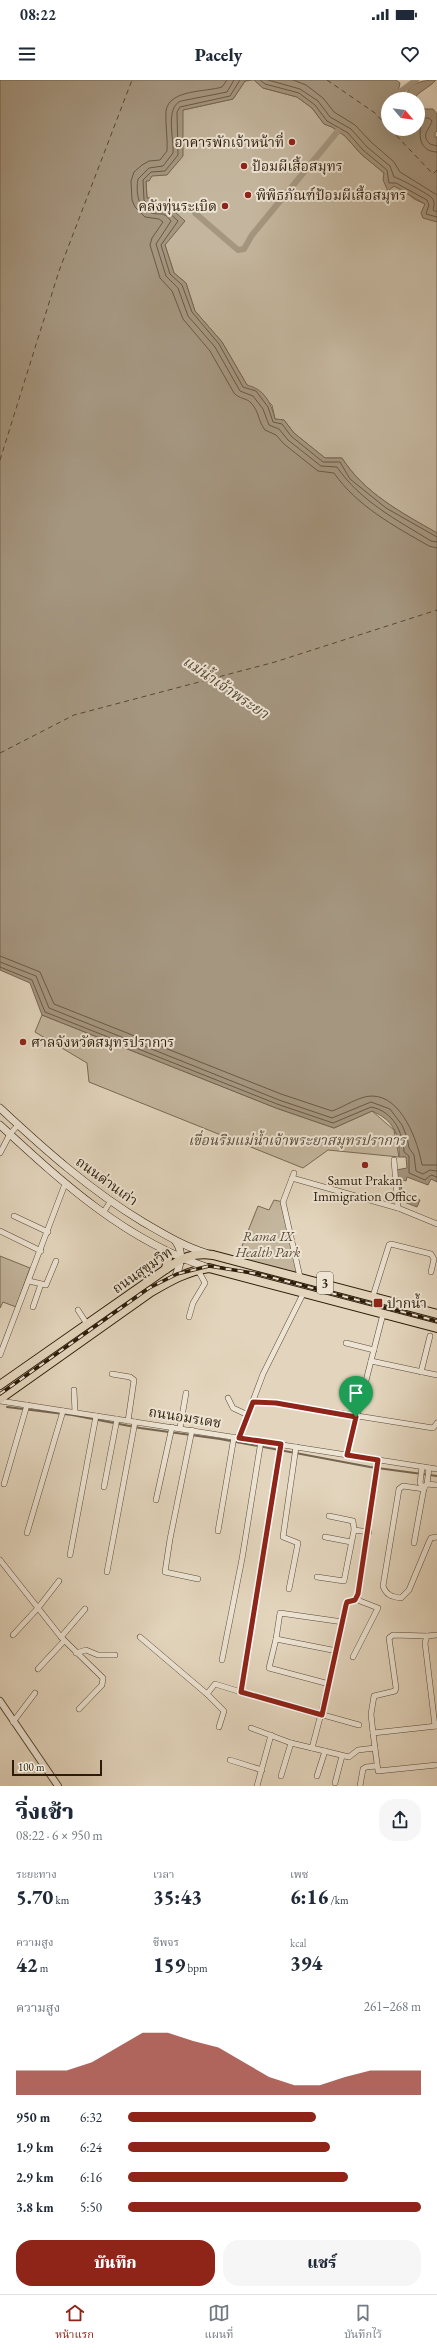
<!DOCTYPE html>
<html lang="th">
<head>
<meta charset="utf-8">
<style>
  :root { --surface:#fff; --page:#f6f6f7; --text:#1f2937; --muted:#747a83; --line:#e0e1e3; --accent:#8f2418 }
  body { margin:0; font-family:"EB Garamond","Noto Serif Thai",serif; background:var(--page); color:var(--text); height:100vh; display:flex; flex-direction:column; font-size:15px; white-space:nowrap }
  * { box-sizing:border-box; margin:0 }
  p { font-size:13px; color:var(--muted) }
  .icon { flex:none; width:22px; height:22px; fill:none; stroke:currentColor; stroke-width:2; stroke-linecap:round; stroke-linejoin:round }
  .map { position:relative; height:1706px; overflow:hidden }
  .panel { display:flex; flex-direction:column; background:var(--surface); flex:1 }
  .panel>* { flex:none }
  .needle { width:26px; rotate:119deg }
  .tools { position:absolute; left:381px; top:12px; display:grid; gap:8px }
  .tools a { display:grid; place-items:center; width:44px; height:44px; border-radius:50%; background:var(--surface); box-shadow:0 4px 16px #0002; font-size:20px }
  .scale { position:absolute; left:12px; bottom:10px; width:90px; box-sizing:border-box; padding-left:4px; border:2px solid #2d1c09; border-top:0; font-size:11px; line-height:14px; white-space:nowrap; color:#2d1c09; -webkit-text-stroke:3px #ede4d4; paint-order:stroke }
  .pin { position:absolute; display:grid; place-items:center; width:34px; height:34px; color:#fff; margin:-41px -17px; border-radius:50% 50% 50% 0; rotate:-45deg; box-shadow:0 0 4px #0007 }
  .pin .icon { rotate:45deg }
  .round { display:grid; place-items:center; flex:none; width:42px; height:42px; border-radius:16px; background:var(--page) }
  .head { display:flex; align-items:center; justify-content:space-between; height:68px; padding:0 16px }
  h1 { font-size:22px; font-weight:800; line-height:30px }
  .stats { display:grid; grid-template-columns:repeat(3,1fr); gap:6px; height:68px; padding:4px 16px }
  .stats div { display:grid; align-content:center }
  .stats b { font-size:20px; font-weight:800 }
  .stats small { font-size:11px; font-weight:400 }
  .stats p { font-size:11px }
  .chart { height:112px; padding:8px 16px }
  .chart p { display:flex; justify-content:space-between }
  .chart svg { width:100%; height:72px; margin-top:4px; fill:var(--accent); opacity:.7 }
  .button { display:flex; gap:8px; margin-top:auto; padding:8px 16px }
  .button a { flex:1; height:46px; border-radius:16px; background:var(--accent); color:#fff; font-size:16px; font-weight:800; line-height:46px; text-align:center }
  .button a+a { background:var(--page); color:var(--text) }
  ul { padding:0 16px; list-style:none; font-size:13px }
  li { display:grid; grid-template-columns:64px 48px 1fr; align-items:center; height:30px }
  li i { height:10px; border-radius:5px; background:var(--accent) }
  .status { display:flex; justify-content:space-between; align-items:center; height:28px; padding:0 20px; background:var(--surface); direction:ltr }
  .status svg { height:11px; fill:currentColor }
  header { display:flex; justify-content:space-between; align-items:center; height:52px; padding:0 16px; background:var(--surface); font-size:18px; font-weight:800 }
  .dock { display:flex; justify-content:space-around; align-items:center; height:56px; border-top:1px solid var(--line); background:var(--surface); font-size:11px; color:var(--muted) }
  .dock a { display:grid; justify-items:center; gap:2px }
  .dock .current { color:var(--accent) }
  .map>svg:first-child { display:block }
</style>
</head>
<body>
<div class="status"><b>08:22</b><svg viewBox="0 0 49 12"><path d="M0 12V9h3v3zM5 12V6h3v6zM10 12V3h3v9zM15 12V0h3v12zM26 1h20v11H26zM47 4h2v5h-2z"/></svg></div>
<header><svg class="icon" aria-label="menu" viewBox="0 0 24 24"><path d="M4 6h16M4 12h16M4 18h16"/></svg>Pacely<svg class="icon" aria-label="heart" viewBox="0 0 24 24"><path d="M12 20l-8-8c-3-5 5-10 8-4 3-6 11-1 8 4z"/></svg></header>
<div class="map">
<svg width="437" height="1706" viewBox="0 0 437 1706">
  <rect width="100%" height="100%" fill="#e3d5bd"/>
  <filter id="stains"><feTurbulence type="fractalNoise" baseFrequency=".005" numOctaves="4"/><feColorMatrix values="0 0 0 0 .2 0 0 0 0 .09 0 0 0 0 .02 0 0 0 .5 -.17"/></filter>
  <radialGradient id="worn" r=".72"><stop offset=".6" stop-color="#630" stop-opacity="0"/><stop offset="1" stop-color="#630" stop-opacity=".3"/></radialGradient>
  <g fill="#c4b69e" stroke="#786954">
    <path d="M254 0 263 8 297 17 312 28 324 44 332 47 345 56 361 74 384 93 388 110 394 106 405 111 414 119 425 124 437 142V453C402 433 364 413 342 378H325L294 353 284 340 275 339 272 325 247 305 222 262 195 231 186 203 174 193 152 124 147 118 146 101 152 96 183 30 233 19 245 1Z"/>
    <polygon points="42,935 276,1028 334,1048 372,1031 394,1050 399,1077 328,1070 303,1088 89,1002 87,983 35,952"/>
    <polygon points="274,1120 283,1122 300,1197 236,1181 258,1126 269,1130"/>
    <polygon points="0,1176 30,1188 16,1227 3,1222 0,1228"/>
  </g>
  <g fill="#a59680" stroke="#756550">
    <path d="M0 0H249L245 1 233 19 183 30V76L167 95 152 96 149 101H146L147 118H150L152 124 165 123 185 141 165 165 174 193 186 203 195 231 222 262 247 305C264 309 271 322 275 339L284 340 294 353 325 378H342C364 413 402 433 437 453V1102L431 1099 428 1105 407 1097 406 1101 403 1100 401 1111 420 1120 417 1127 399 1120 396 1090 407 1088 406 1077H399C400 1054 393 1040 372 1031L334 1048 276 1028 42 935 30 903 0 890Z"/>
    <path d="M254 0H396L400 3 398 12 402 16C408 15 407 10 411 7 418 1 428 0 436 0 429 8 419 11 414 19H388V49H418V29H433L437 34V51L435 53V57H437V142L423 138 421 133 425 124 394 106 388 111 383 100 384 93 361 74 345 56 332 47 324 44 312 28 297 17 263 8Z"/>
  </g>
  <g fill="none" stroke-linecap="round" stroke-linejoin="round">
    <g stroke="#695944" stroke-width="1">
      <path d="M227 0 222 7C207 12 169 9 166 31 165 44 168 58 167 71L160 80 149 81 142 85 134 92 131 101 132 120 135 127 145 137 159 139 163 142 152 158 150 165 160 198 172 211 183 239 210 271 234 313C239 319 247 318 251 323 259 331 258 341 265 350L276 355 284 364 318 391 334 393C357 426 394 446 429 466L437 468"/>
      <path d="M234 0 227 12 181 21C165 27 174 59 173 73L163 86 149 88 138 99C136 110 137 127 149 132 161 137 161 129 171 141L156 164 166 196 178 208 188 236 215 267 240 311 253 316 263 329 269 345 279 349 288 360 321 386 337 387C360 421 397 440 431 461L437 462"/>
      <polyline points="240,0 230,16 180,27 177,32 178,75 165,91 151,92 143,100 144,120 152,128 164,128 178,141 161,165 170,194 182,205 192,232 219,264 243,307 256,311 268,327 273,342 282,344 291,356 323,382 340,382 350,399 386,428 437,457"/>
      <polyline points="260,0 265,4 299,13 315,25 327,41 348,53 363,70 387,90 389,103 396,103 427,120 429,125 426,134 437,137"/>
      <path d="M268 0 300 9 318 21 330 37 351 49 367 67 390 86 394 97C399 98 430 115 432 118 435 122 434 126 433 130L437 132"/>
      <polyline points="293,0 306,5 323,18 334,32 355,45 371,62 394,82 400,92 437,115"/>
      <path d="M418 38H429L432 41C430 49 420 55 430 64L437 66"/>
      <path d="M418 44 421 46C418 59 422 72 437 72"/>
      <path d="M0 876 40 892 54 924 281 1014 332 1031C344 1027 359 1016 372 1016 402 1016 418 1062 422 1085H437"/>
      <polyline points="0,882 36,896 49,928 279,1020 332,1038 371,1022 390,1029 402,1045 407,1057 409,1068 414,1075 416,1091 423,1094 430,1090 437,1091"/>
      <path d="M0 887 32 900 45 932 277 1024 333 1043 371 1027C393 1031 403 1052 404 1072L409 1076V1093L425 1100 431 1095 437 1097"/>
    </g>
    <polyline stroke="#756550" stroke-width="2" points="7,1327 72,1335 140,1348 220,1359 370,1387 437,1396"/>
    <g stroke="#a59680" stroke-width="6">
      <polyline points="400,12 416,0"/>
      <polyline points="195,133 238,170 244,169 252,155 338,51"/>
    </g>
    <g stroke="#574733" stroke-width="1" stroke-dasharray="5 4" stroke-linecap="butt">
      <polyline points="327,0 375,33 388,47"/>
      <polyline points="390,49 433,94 437,90"/>
      <polyline points="0,380 59,191 132,0"/>
      <polyline points="0,673 74,635 275,582 437,530"/>
    </g>
    <defs>
      <g id="minor">
        <polyline points="0,1073 10,1054 18,1045"/>
        <polyline points="394,1080 398,1128"/>
        <polyline points="294,1093 283,1122 300,1197"/>
        <polyline points="292,1098 398,1128 437,1144"/>
        <polyline points="103,1133 110,1122"/>
        <polyline points="14,1136 48,1152"/>
        <polyline points="0,1151 41,1171"/>
        <polyline points="29,1201 46,1205 56,1181"/>
        <polyline points="373,1216 389,1165 391,1164 431,1174 434,1179 431,1192"/>
        <polyline points="33,1227 41,1204"/>
        <polyline points="78,1230 87,1244"/>
        <polyline points="189,1237 193,1223 205,1203 198,1190"/>
        <polyline points="346,1263 374,1270"/>
        <polyline points="0,1275 65,1104"/>
        <polyline points="371,1281 437,1295"/>
        <polyline points="421,1292 430,1256"/>
        <polyline points="112,1294 130,1297 134,1300 128,1341"/>
        <polyline points="74,1310 75,1332"/>
        <polyline points="228,1318 233,1328 248,1335"/>
        <polyline points="0,1321 437,1389"/>
        <polyline points="253,1322 276,1323 433,1348 437,1343"/>
        <polyline points="180,1348 186,1313"/>
        <polyline points="192,1350 170,1459 165,1492 198,1499"/>
        <polyline points="239,1358 263,1294 303,1214"/>
        <polyline points="281,1364 241,1612 359,1645"/>
        <polyline points="347,1375 383,1234"/>
        <polyline points="422,1387 420,1403 424,1408 427,1404 429,1388"/>
        <polyline points="4,1404 27,1325"/>
        <polyline points="427,1404 437,1405"/>
        <polyline points="104,1407 117,1339"/>
        <path d="M424 1409 403 1406 399 1409 383 1506C386 1515 392 1517 401 1518L409 1510 429 1462 431 1458 437 1457"/>
        <polyline points="156,1420 172,1347"/>
        <polyline points="329,1436 353,1441 354,1449"/>
        <polyline points="218,1451 234,1357"/>
        <polyline points="27,1453 63,1331"/>
        <polyline points="325,1457 351,1462"/>
        <polyline points="414,1463 424,1408"/>
        <polyline points="70,1475 96,1336"/>
        <polyline points="0,1480 61,1557 103,1598 102,1605 79,1629"/>
        <polyline points="107,1492 135,1342"/>
        <polyline points="317,1497 344,1501 354,1450 369,1452"/>
        <polyline points="289,1509 298,1463 283,1457 296,1367"/>
        <polyline points="13,1555 38,1528 59,1501"/>
        <polyline points="61,1557 85,1529"/>
        <polyline points="140,1557 207,1614 215,1604 241,1612"/>
        <polyline points="276,1559 269,1588 329,1604"/>
        <polyline points="337,1571 276,1559 280,1533 343,1542"/>
        <polyline points="76,1573 86,1570 98,1575 115,1575"/>
        <polyline points="353,1577 378,1528 360,1521 357,1518"/>
        <polyline points="222,1580 242,1479 261,1361"/>
        <polyline points="38,1589 64,1561"/>
        <polyline points="207,1614 224,1631 219,1647"/>
        <polyline points="13,1642 35,1613"/>
        <polyline points="435,1646 425,1563 427,1556 437,1555"/>
        <polyline points="437,1646 373,1653 378,1691 437,1685"/>
        <polyline points="251,1648 291,1663 312,1668"/>
        <polyline points="373,1653 371,1634 374,1616 395,1611 396,1608 389,1558 393,1555 427,1556"/>
        <polyline points="375,1668 358,1670 349,1677 312,1668 332,1592 346,1525 347,1522 355,1520 358,1515 378,1380"/>
        <polyline points="230,1680 262,1690"/>
        <polyline points="281,1696 291,1663"/>
        <polyline points="317,1696 325,1671"/>
        <polyline points="335,1703 342,1676"/>
        <polyline points="257,1706 271,1655"/>
        <polyline points="360,1706 363,1689 366,1687 377,1686"/>
      </g>
      <polyline id="tertiary" points="0,1621 58,1706"/>
      <g id="secondary">
        <path d="M0 1028C45 1070 90 1110 143 1142 164 1154 183 1166 206 1173"/>
        <path d="M0 1045C63 1103 126 1161 209 1188"/>
        <path d="M175 1198C180 1186 184 1173 176 1162"/>
      </g>
      <g id="trunk">
        <polyline points="165,1172 168,1178 166,1189"/>
        <path d="M0 1305 166 1189C182 1178 193 1172 213 1175L437 1234"/>
        <path d="M0 1319 151 1212C170 1201 187 1191 209 1188L437 1248"/>
      </g>
    </defs>
    <use href="#minor" stroke="#5a4a36" stroke-width="6"/>
    <use href="#tertiary" stroke="#5a4a36" stroke-width="8"/>
    <use href="#secondary" stroke="#2d1c09" stroke-width="8"/>
    <use href="#trunk" stroke="#2d1c09" stroke-width="10"/>
    <use href="#minor" stroke="#ede4d4" stroke-width="5"/>
    <use href="#tertiary" stroke="#ede4d4" stroke-width="6"/>
    <use href="#secondary" stroke="#ede4d4" stroke-width="7"/>
    <use href="#trunk" stroke="#e3d5bd" stroke-width="8"/>
    <defs>
      <polyline id="rail" points="0,1314 149,1208 177,1194 209,1186 259,1194 437,1241"/>
    </defs>
    <use href="#rail" stroke="#2d1c09" stroke-width="3.5"/>
    <use href="#rail" stroke="#ede4d4" stroke-width="2" stroke-dasharray="6" stroke-linecap="butt"/>
  </g>
  <g fill="none" stroke-linecap="round" stroke-linejoin="round">
    <defs>
      <polygon id="route" points="253,1322 276,1323 356,1337 347,1375 378,1380 358,1514 355,1520 347,1522 346,1525 322,1635 241,1612 281,1364 239,1358"/>
    </defs>
    <use href="#route" stroke="#fff" stroke-width="8"/>
    <use href="#route" stroke="#8f2418" stroke-width="5"/>
  </g>
  <g fill="#8f2418" stroke="#ede4d4" stroke-width="1.5">
    <circle cx="292" cy="62" r="4"/>
    <circle cx="244" cy="86" r="4"/>
    <circle cx="248" cy="115" r="4"/>
    <circle cx="225" cy="126" r="4"/>
    <circle cx="23" cy="962" r="4"/>
    <circle cx="365" cy="1085" r="4"/>
    <rect x="373" y="1218" width="10" height="10" rx="2"/>
  </g>
  <g text-anchor="middle" dominant-baseline="central" stroke-width="4" stroke-linejoin="round" paint-order="stroke">
    <rect fill="#ede4d4" stroke="#675846" stroke-width="1" x="317" y="1192" width="16" height="22" rx="3"/>
    <g font-size="13" font-weight="bold" fill="#2d1c09">
      <text x="325" y="1203">3</text>
    </g>
    <g font-size="14" fill="#2d1c09" stroke="#ede4d4" text-anchor="start">
      <text x="284" y="62" text-anchor="end">อาคารพักเจ้าหน้าที่</text>
      <text x="252" y="86">ป้อมผีเสื้อสมุทร</text>
      <text x="256" y="115">พิพิธภัณฑ์ป้อมผีเสื้อสมุทร</text>
      <text x="217" y="126" text-anchor="end">คลังทุ่นระเบิด</text>
      <text x="31" y="962">ศาลจังหวัดสมุทรปราการ</text>
      <text x="365" y="1100" text-anchor="middle">Samut Prakan<tspan x="365" dy="16">Immigration Office</tspan></text>
      <text x="387" y="1223">ปากน้ำ</text>
    </g>
    <g font-size="14" font-style="italic" fill="#5a4a36" stroke="#ede4d4">
      <text x="297" y="1060">เขื่อนริมแม่น้ำเจ้าพระยาสมุทรปราการ</text>
      <text x="268" y="1156">Rama IX<tspan x="268" dy="16">Health Park</tspan></text>
    </g>
    <g font-size="14" fill="#2d1c09" stroke="#ede4d4">
      <text transform="translate(107 1101) rotate(36)">ถนนด่านเก่า</text>
      <text transform="translate(142 1190) rotate(-35)">ถนนสุขุมวิท</text>
      <text transform="translate(185 1337) rotate(9)">ถนนอมรเดช</text>
    </g>
    <g font-size="15" font-style="italic" fill="#574733" stroke="#ede4d4">
      <text transform="translate(226 607) rotate(34)">แม่น้ำเจ้าพระยา</text>
    </g>
  </g>
  <rect width="100%" height="100%" filter="url(#stains)"/>
  <rect width="100%" height="100%" fill="url(#worn)"/>
</svg>
<div class="tools">
<a><svg class="needle" viewBox="-14 -14 28 28"><path d="M0-13l5 13h-10z" fill="#e53935"/><path d="M0 13l5-13h-10z" fill="#747a83"/></svg></a>
</div>
<div class="scale">100 m</div>
<div class="pin" style="left:356px;top:1337px;background:#1e9e55"><svg class="icon" aria-label="arrive" viewBox="0 0 24 24"><path d="M6 21V4h12l-3 4 3 4H6"/></svg></div>
</div>
<section class="panel">
<div class="head"><div><h1>วิ่งเช้า</h1><p>08:22 · 6 × 950 m</p></div><a class="round"><svg class="icon" aria-label="share" viewBox="0 0 24 24"><path d="M12 15V3M7 8l5-5 5 5M5 13v7h14v-7"/></svg></a></div>
<div class="stats">
<div><p>ระยะทาง</p><b>5.70<small> km</small></b></div>
<div><p>เวลา</p><b>35:43</b></div>
<div><p>เพซ</p><b>6:16<small> /km</small></b></div>
</div>
<div class="stats">
<div><p>ความสูง</p><b>42<small> m</small></b></div>
<div><p>ชีพจร</p><b>159<small> bpm</small></b></div>
<div><p>kcal</p><b>394</b></div>
</div>
<div class="chart"><p><span>ความสูง</span>261–268 m</p>
<svg viewBox="0 0 160 44" preserveAspectRatio="none"><path d="M0 44V29L10 29L20 29L30 24L40 15L50 6L60 6L70 11L80 15L90 24L100 33L110 38L120 38L130 33L140 29L150 29L160 29V44z"/></svg>
</div>
<ul>
<li><b>950 m</b>6:32<i style="width:64%"></i></li>
<li><b>1.9 km</b>6:24<i style="width:69%"></i></li>
<li><b>2.9 km</b>6:16<i style="width:75%"></i></li>
<li><b>3.8 km</b>5:50<i style="width:100%"></i></li>
</ul>
<div class="button"><a>บันทึก</a><a>แชร์</a></div>
</section>
<nav class="dock">
<a class="current"><svg class="icon" aria-label="home" viewBox="0 0 24 24"><path d="M3 11l9-7 9 7M6 9v11h12V9"/></svg>หน้าแรก</a>
<a><svg class="icon" aria-label="map" viewBox="0 0 24 24"><path d="M3 6l6-2 6 2 6-2v14l-6 2-6-2-6 2zM9 4v14M15 6v14"/></svg>แผนที่</a>
<a><svg class="icon" aria-label="saved" viewBox="0 0 24 24"><path d="M7 4h10v16l-5-4-5 4z"/></svg>บันทึกไว้</a>
</nav>
</body>
</html>
